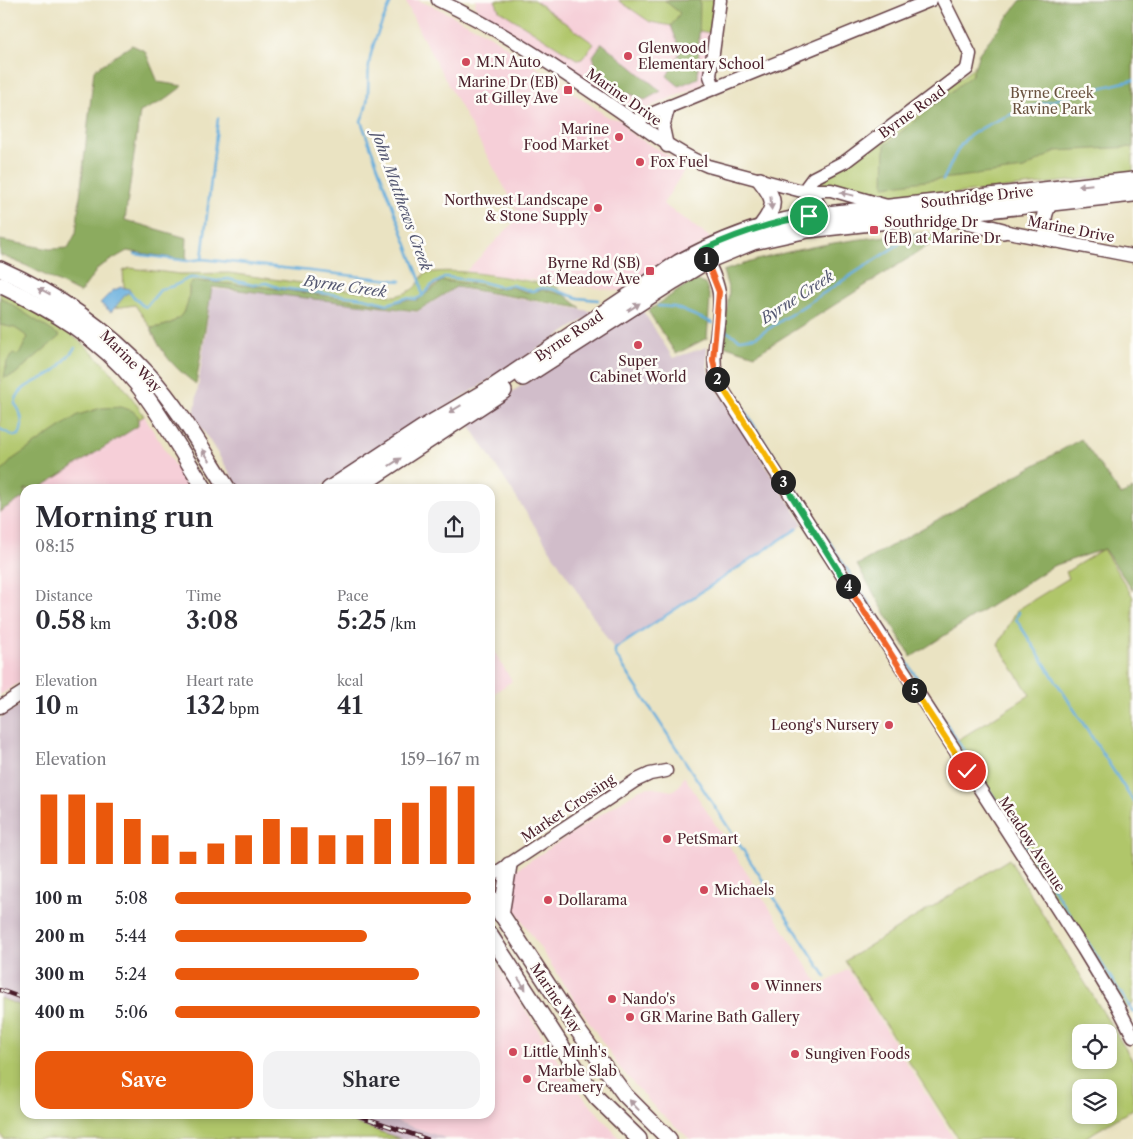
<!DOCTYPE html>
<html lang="en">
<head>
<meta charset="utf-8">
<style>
  :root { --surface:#fff; --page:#f2f2f3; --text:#2b2b33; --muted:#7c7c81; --accent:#ea580c }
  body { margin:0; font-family:"Libre Caslon Text",serif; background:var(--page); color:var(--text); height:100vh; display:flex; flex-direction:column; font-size:19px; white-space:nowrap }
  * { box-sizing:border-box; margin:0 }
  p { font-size:16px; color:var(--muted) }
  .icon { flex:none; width:28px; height:28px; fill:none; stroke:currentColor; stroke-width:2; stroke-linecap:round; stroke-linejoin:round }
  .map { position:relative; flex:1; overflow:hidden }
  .side { position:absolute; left:20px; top:484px; width:475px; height:635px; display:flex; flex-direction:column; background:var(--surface); border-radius:15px; box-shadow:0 2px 8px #0003 }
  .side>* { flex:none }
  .fabs { position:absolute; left:1072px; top:1024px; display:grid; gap:10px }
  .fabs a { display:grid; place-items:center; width:45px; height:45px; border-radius:10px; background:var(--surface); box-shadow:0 2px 8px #0003; font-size:25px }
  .pin { position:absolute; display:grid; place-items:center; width:42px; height:42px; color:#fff; margin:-21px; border:2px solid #fff; border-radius:50%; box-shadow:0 1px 5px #0007 }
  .km { position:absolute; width:25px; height:25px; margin:-12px; border-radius:50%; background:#222; color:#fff; font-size:14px; line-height:25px; text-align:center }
  .round { display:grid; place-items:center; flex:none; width:52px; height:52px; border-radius:15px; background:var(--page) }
  .summary { display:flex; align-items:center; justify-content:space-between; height:85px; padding:0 15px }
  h1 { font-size:28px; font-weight:600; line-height:38px }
  .stats { display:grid; grid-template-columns:repeat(3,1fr); gap:8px; height:85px; padding:5px 15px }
  .stats div { display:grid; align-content:center }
  .stats b { font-size:25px; font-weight:600 }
  .stats small { font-size:14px; font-weight:400 }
  .stats p { font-size:14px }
  .chart { height:140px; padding:10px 15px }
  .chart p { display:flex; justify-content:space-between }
  .chart svg { width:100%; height:90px; margin-top:5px; stroke:var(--accent); stroke-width:6 }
  .action { display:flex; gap:10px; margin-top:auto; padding:10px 15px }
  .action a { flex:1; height:58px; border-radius:15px; background:var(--accent); color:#fff; font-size:20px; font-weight:600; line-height:58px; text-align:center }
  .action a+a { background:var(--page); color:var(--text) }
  ul { padding:0 15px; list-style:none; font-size:16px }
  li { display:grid; grid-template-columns:80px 60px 1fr; align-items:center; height:38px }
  li i { height:12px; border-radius:6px; background:var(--accent) }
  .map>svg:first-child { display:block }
</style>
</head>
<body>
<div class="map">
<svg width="1133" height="1139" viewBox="0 0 1133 1139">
  <rect width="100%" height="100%" fill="#fdfcf7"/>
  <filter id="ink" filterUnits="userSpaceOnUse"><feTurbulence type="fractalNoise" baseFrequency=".02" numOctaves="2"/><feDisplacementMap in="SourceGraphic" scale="10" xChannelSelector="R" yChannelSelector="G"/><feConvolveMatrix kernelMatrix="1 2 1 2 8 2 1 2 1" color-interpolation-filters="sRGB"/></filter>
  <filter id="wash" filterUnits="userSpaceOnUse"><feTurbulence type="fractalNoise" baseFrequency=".0096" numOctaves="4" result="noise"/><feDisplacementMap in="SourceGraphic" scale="20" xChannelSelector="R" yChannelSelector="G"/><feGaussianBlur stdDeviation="1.12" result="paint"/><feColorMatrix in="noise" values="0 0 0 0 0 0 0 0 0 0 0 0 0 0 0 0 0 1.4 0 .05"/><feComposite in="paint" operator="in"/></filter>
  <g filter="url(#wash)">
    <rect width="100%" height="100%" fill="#eae3c2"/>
    <g fill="#f6cfd8">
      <polygon points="405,0 417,0 439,9 491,36 608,117 621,120 627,130 635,136 687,166 663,204 711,238 627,292 466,271 520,216 420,33"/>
      <polygon points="476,0 618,0 650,22 711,33 704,79 700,86 642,110 632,110 477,10 475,6"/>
      <polygon points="144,416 189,489 34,489"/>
      <polygon points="25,494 25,679 0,695 0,511"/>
      <polygon points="490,645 512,681 490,696"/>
      <polygon points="684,776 820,986 848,969 954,1139 690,1139 656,1109 619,1067 511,904 508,896 513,874 517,869 640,789 649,787 672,791 680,785"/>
      <polygon points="490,954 575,1087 620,1139 448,1139 375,1114 490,1114"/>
    </g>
    <g fill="#d1bdca">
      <polygon points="456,288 596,312 317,489 240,489 194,416 212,289 274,294 417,312"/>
      <polygon points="641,308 673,358 707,347 707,366 711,380 803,524 614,649 467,421"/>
      <polygon points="25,702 25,1007 0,998 0,718"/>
      <polygon points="329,1114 375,1114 448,1139 401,1139"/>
    </g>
    <g fill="#b0c66a" stroke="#7d724a" fill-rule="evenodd">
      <polygon points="495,0 534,0 594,44 582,59 578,60 499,10"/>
      <polygon points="618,0 716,0 711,33 650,22"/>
      <polygon points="1033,0 1133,0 1133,174 888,201 816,184 818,178 971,70"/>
      <path d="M130 268 180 274 229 273 395 296C411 292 416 289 424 274 454 265 522 281 556 286L565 295 543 290 526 292 511 287 494 289 481 285 449 281 437 283 418 300H405L387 305 263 287 195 281 189 285C191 312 177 326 151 328L135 305 114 308 129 289 124 287 123 271Z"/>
      <path d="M0 292C60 318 110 361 144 416L34 489H25L0 513Z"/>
      <polygon points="1103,549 1133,597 1133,1004 1125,1009 953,743 1030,695 998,645 1017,610 1069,578 1066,572"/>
      <path d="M1009 859 1133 1061V1109L1083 1139H958L845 961ZM1081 1032H1109V1060H1081ZM1081 1088H1109V1115H1081Z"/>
      <polygon points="0,998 25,1007 25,1114 329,1114 401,1139 4,1139 0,1134"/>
    </g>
    <g fill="#8cab5e" stroke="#6b6544">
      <polygon points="700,0 698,78 679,86 667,76 681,51 671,26 680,13 665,1"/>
      <polygon points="1021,0 1133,0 1133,147 1056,151 1024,169 884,186 885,145 972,75 979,53"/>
      <polygon points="602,43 661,91 645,100 601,82 593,56"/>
      <polygon points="132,45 145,51 158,82 183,86 163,101 140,112 125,220 187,238 186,260 127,251 99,267 80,293 27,266 0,255 0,240 50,249 68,248 76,233 94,70"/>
      <path d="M921 233 947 234 755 355 723 345 729 291 723 271C788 248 853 238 921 233Z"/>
      <polygon points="695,279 706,285 710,298 707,338 676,354 648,311"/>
      <path d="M195 281 263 287 387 305 405 300H418L442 281 481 285 494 289 511 287 526 292 543 290 565 295 581 308 456 287 417 311 212 287 196 384C175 369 160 352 151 328 177 326 191 312 189 285Z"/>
      <polygon points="0,297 60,336 14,375 4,378 7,362 13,353 17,355 21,351 28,337 15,328 0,325"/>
      <polygon points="121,407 133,411 138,416 138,426 38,489 25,489 25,497 0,511 0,473 13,459 78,415 101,408"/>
      <polygon points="1081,439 1121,495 1133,489 1133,591 1104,549 1053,566 911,657 857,565"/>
    </g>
    <polygon fill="#66aedd" stroke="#586684" points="121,287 129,289 131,293 127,293 111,312 100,303 112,291"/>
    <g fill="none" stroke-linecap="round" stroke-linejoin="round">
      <g stroke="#66aedd" stroke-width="2.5">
        <path d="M392 0C383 21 372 42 369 65 367 87 371 100 361 121L420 280 422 296"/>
        <path d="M943 180C950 168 956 148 966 139 999 110 1089 91 1133 80"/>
        <polyline points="135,254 187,261 202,259 401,281"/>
        <polyline points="202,259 218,118"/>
        <polyline points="130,293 142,305 146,307 161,289 174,286 189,278 200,278 217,281 228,279 253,285 266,283 280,288 364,298 388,304 406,298 416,299 422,296 432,285 446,277 482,282 500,287 511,285 532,291 542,288 552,289 578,298 598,300"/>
        <polyline points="658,306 674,307 713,323"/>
        <polyline points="722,329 740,339 756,337 913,235"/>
        <polyline points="732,391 917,678"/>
        <path d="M0 429 14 436 19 435C24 426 22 412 15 404 17 383 45 381 57 369 63 363 69 355 75 348"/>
        <polyline points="798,528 615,649 615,654 826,977"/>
        <polyline points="1019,612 1016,619 1133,801"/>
        <polyline points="920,683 1133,1012"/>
      </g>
    </g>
  </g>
  <g filter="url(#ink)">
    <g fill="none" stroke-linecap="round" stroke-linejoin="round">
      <defs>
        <g id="minor">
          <path d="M438 0C504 31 564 73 624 114 652 133 676 153 708 166L813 194 819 205 823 223"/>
          <polyline points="714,87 710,76 720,0"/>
          <polyline points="634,121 931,0"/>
          <polyline points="667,146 663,127 669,106"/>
          <polyline points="804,190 813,178 846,161 967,69 970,54 943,0"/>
          <polyline points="805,190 831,190 887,206"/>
          <polyline points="1003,231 1133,256"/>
          <path d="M704 253C709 266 717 278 719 293 723 324 707 354 719 384L1083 949 1117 1005 1133 1036"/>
          <polyline points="0,707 25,691"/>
          <polyline points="490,877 635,781 650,774 666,771"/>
        </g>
        <g id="major">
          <path d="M760 180C775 199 777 205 762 225"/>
          <path d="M1050 203C1040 219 1043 227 1055 240"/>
          <polyline points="948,217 1003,231"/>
          <path d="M0 269C56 294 106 328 148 374 179 408 203 450 228 489"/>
          <path d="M0 285C51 309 100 338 136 383 162 415 182 454 205 489"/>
          <polyline points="523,378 674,281 707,261 753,242 808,230 1133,194"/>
          <path d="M329 489 422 428 494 386 679 262C720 240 762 223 809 216L1133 180"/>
          <polyline points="355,489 504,391"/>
          <polyline points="490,897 579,1032 625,1095 669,1139"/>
          <polyline points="501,915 509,865"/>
          <polyline points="490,935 583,1079 597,1098 639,1139"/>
        </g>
      </defs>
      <use href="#minor" stroke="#623c42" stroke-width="15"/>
      <use href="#major" stroke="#623c42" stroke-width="18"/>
      <use href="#minor" stroke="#fff" stroke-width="12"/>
      <use href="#major" stroke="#fff" stroke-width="15"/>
      <defs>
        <g id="rail">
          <polyline points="0,990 25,999"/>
          <polyline points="354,1114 426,1139"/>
        </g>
      </defs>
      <use href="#rail" stroke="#4a1f2b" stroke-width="4.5"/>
      <use href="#rail" stroke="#fdfcf7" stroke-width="2.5" stroke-dasharray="8" stroke-linecap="butt"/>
    </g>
    <defs><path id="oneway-solid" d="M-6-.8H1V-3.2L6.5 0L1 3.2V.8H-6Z" transform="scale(1.25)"/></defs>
    <g fill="#ae9aa0">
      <use href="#oneway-solid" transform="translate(1085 185) rotate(174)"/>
      <use href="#oneway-solid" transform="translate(847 194) rotate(-166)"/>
      <use href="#oneway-solid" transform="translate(771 203) rotate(85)"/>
      <use href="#oneway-solid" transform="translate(44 291) rotate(-151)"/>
      <use href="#oneway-solid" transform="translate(634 307) rotate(-33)"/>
      <use href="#oneway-solid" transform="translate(455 409) rotate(149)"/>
      <use href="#oneway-solid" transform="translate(206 455) rotate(-123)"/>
      <use href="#oneway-solid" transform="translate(395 462) rotate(-33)"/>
      <use href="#oneway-solid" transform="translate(522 984) rotate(57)"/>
      <use href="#oneway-solid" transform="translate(634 1105) rotate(-133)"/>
    </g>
  </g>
  <g fill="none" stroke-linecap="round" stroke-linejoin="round" filter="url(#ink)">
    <defs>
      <path id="split-1" d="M706 259 702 250C737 234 771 222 809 216"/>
      <polyline id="split-2" points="706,259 719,292 713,360 717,379"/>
      <polyline id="split-3" points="717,379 783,482"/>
      <polyline id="split-4" points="783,482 848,586"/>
      <polyline id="split-5" points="848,586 914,690"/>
      <polyline id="split-6" points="914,690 967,771"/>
    </defs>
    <use href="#split-1" stroke="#fff" stroke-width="10"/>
    <use href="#split-2" stroke="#fff" stroke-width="10"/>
    <use href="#split-3" stroke="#fff" stroke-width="10"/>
    <use href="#split-4" stroke="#fff" stroke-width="10"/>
    <use href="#split-5" stroke="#fff" stroke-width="10"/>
    <use href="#split-6" stroke="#fff" stroke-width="10"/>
    <use href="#split-1" stroke="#22a559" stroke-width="6"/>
    <use href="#split-2" stroke="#f0652b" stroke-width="6"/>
    <use href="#split-3" stroke="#f5b400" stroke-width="6"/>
    <use href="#split-4" stroke="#22a559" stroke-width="6"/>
    <use href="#split-5" stroke="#f0652b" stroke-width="6"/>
    <use href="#split-6" stroke="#f5b400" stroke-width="6"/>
  </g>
  <g fill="#d1495b" stroke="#fdfcf7" stroke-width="2">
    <circle cx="628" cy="56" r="5"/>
    <circle cx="466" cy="62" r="5"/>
    <rect x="563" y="85" width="10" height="10" rx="2.5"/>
    <circle cx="619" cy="137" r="5"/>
    <circle cx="640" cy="162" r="5"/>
    <circle cx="598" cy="208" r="5"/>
    <rect x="869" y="225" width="10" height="10" rx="2.5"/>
    <rect x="645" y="266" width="10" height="10" rx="2.5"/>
    <circle cx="638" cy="345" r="5"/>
    <circle cx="889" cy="725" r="5"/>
    <circle cx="667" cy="839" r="5"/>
    <circle cx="704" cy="890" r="5"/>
    <circle cx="548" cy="900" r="5"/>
    <circle cx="755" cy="986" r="5"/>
    <circle cx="612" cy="999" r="5"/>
    <circle cx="630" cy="1017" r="5"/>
    <circle cx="513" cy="1052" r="5"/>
    <circle cx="795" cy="1054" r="5"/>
    <circle cx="527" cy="1079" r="5"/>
  </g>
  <g text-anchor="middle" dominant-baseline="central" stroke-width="5" stroke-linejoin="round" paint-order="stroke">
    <g font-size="14" fill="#4a1f2b" stroke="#fdfcf7" text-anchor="start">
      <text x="638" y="48">Glenwood<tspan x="638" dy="16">Elementary School</tspan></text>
      <text x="476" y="62">M.N Auto</text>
      <text x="558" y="82" text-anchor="end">Marine Dr (EB)<tspan x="558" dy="16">at Gilley Ave</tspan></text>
      <text x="609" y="129" text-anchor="end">Marine<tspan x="609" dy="16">Food Market</tspan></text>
      <text x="650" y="162">Fox Fuel</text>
      <text x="588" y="200" text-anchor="end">Northwest Landscape<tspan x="588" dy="16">&amp; Stone Supply</tspan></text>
      <text x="884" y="222">Southridge Dr<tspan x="884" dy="16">(EB) at Marine Dr</tspan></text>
      <text x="640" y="263" text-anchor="end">Byrne Rd (SB)<tspan x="640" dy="16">at Meadow Ave</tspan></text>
      <text x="638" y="361" text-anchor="middle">Super<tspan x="638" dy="16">Cabinet World</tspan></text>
      <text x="879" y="725" text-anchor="end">Leong's Nursery</text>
      <text x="677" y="839">PetSmart</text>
      <text x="714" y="890">Michaels</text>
      <text x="558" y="900">Dollarama</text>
      <text x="765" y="986">Winners</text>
      <text x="622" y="999">Nando's</text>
      <text x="640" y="1017">GR Marine Bath Gallery</text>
      <text x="523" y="1052">Little Minh's</text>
      <text x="805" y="1054">Sungiven Foods</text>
      <text x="537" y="1071">Marble Slab<tspan x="537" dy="16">Creamery</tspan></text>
    </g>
    <g font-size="14" fill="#69513e" stroke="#fdfcf7">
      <text x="1052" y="93">Byrne Creek<tspan x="1052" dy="16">Ravine Park</tspan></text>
    </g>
    <g font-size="14" fill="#4a1f2b" stroke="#fdfcf7">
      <text transform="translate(624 97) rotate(35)">Marine Drive</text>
      <text transform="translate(912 112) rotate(-36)">Byrne Road</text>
      <text transform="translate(977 197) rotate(-6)">Southridge Drive</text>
      <text transform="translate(1071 229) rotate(11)">Marine Drive</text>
      <text transform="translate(569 336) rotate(-34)">Byrne Road</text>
      <text transform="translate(131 361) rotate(45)">Marine Way</text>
      <text transform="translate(568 808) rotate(-34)">Market Crossing</text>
      <text transform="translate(1032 844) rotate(57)">Meadow Avenue</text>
      <text transform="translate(556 998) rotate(56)">Marine Way</text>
    </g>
    <g font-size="15" font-style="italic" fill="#555872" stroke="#fdfcf7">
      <text transform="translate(402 201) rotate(70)">John Matthews Creek</text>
      <text transform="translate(345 286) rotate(8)">Byrne Creek</text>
      <text transform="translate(797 297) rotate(-33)">Byrne Creek</text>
    </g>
  </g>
</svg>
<div class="fabs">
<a><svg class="icon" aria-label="locate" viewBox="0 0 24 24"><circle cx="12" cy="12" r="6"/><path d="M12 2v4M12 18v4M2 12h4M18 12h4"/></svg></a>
<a><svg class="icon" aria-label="layers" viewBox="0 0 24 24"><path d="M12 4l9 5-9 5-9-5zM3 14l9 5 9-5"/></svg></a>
</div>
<div class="pin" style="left:809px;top:216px;background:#1e9e55"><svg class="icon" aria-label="arrive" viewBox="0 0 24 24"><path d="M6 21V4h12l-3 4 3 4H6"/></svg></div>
<div class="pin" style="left:967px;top:771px;background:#d93025"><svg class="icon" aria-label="check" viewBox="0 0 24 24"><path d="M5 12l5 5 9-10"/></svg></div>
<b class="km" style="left:706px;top:259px">1</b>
<b class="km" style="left:717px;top:379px">2</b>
<b class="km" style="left:783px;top:482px">3</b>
<b class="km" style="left:848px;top:586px">4</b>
<b class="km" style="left:914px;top:690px">5</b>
<section class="side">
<div class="summary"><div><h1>Morning run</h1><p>08:15</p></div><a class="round"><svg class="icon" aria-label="share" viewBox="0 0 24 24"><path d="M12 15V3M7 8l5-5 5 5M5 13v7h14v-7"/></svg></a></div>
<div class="stats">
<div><p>Distance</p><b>0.58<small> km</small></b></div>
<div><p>Time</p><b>3:08</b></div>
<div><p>Pace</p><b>5:25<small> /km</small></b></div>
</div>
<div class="stats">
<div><p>Elevation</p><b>10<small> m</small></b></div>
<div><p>Heart rate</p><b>132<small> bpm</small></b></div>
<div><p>kcal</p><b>41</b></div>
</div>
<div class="chart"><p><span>Elevation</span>159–167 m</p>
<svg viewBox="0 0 160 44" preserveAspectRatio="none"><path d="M5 44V10M15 44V10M25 44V14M35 44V22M45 44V30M55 44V38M65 44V34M75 44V30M85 44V22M95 44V26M105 44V30M115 44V30M125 44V22M135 44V14M145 44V6M155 44V6"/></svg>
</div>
<ul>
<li><b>100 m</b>5:08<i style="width:97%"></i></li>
<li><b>200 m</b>5:44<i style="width:63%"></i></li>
<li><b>300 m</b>5:24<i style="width:80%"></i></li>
<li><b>400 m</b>5:06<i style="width:100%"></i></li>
</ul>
<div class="action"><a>Save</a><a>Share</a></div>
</section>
</div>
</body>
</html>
